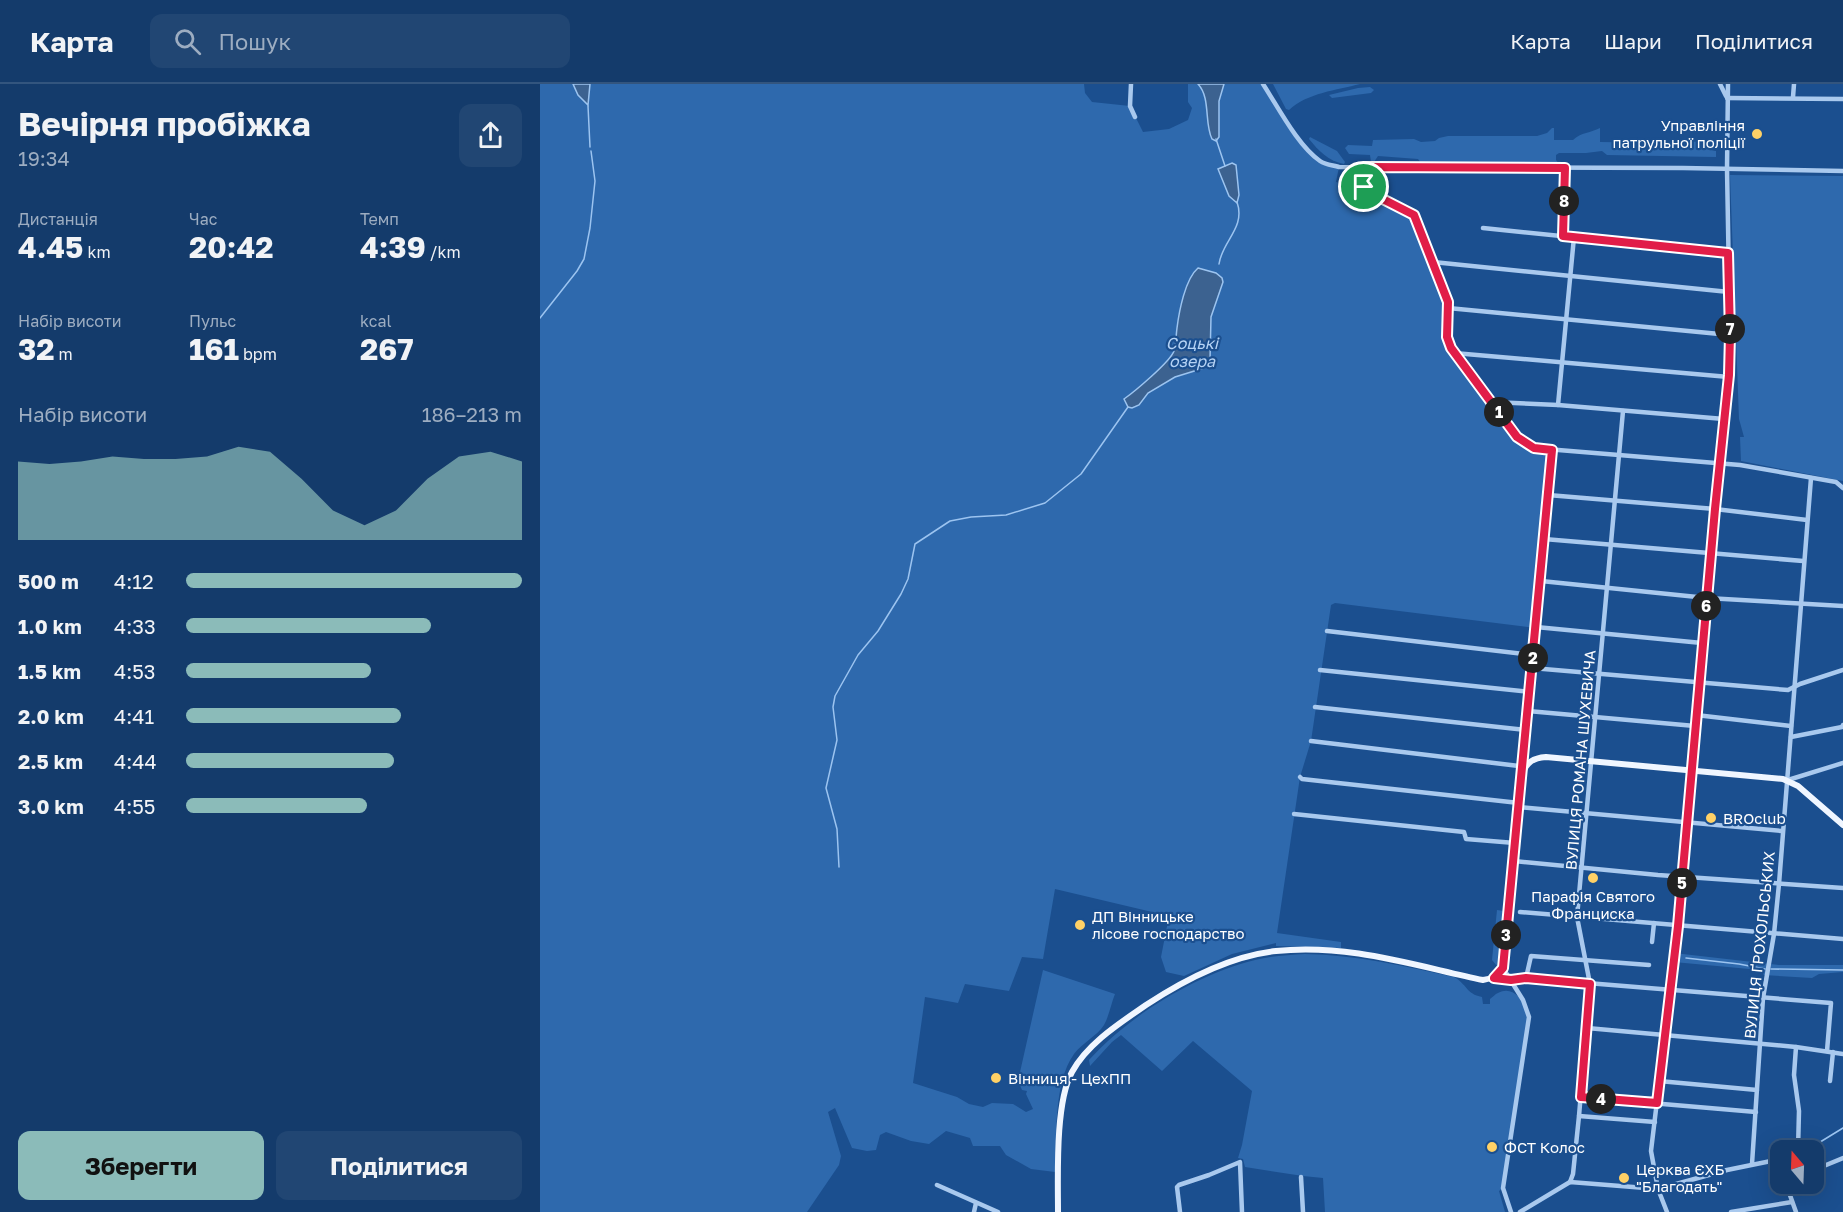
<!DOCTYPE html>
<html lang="uk">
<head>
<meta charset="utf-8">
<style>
  :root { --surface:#143b6b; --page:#214673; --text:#f1f3f6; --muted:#9dadc1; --line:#33557e; --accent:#8bbbb9 }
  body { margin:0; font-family:"Golos Text",sans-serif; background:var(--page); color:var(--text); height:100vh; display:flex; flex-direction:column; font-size:22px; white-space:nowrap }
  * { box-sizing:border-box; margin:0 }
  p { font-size:20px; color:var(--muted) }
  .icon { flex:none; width:33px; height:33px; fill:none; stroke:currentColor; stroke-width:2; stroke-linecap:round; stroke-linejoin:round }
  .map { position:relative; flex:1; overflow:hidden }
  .panel { display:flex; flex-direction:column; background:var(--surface); width:540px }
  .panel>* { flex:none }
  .needle { width:39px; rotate:341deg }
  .controls { position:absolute; left:1230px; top:1056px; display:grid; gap:12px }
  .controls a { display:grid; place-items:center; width:54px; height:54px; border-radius:12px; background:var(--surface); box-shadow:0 6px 24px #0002,0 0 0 2px var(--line); font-size:30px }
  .pin { position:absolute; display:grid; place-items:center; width:51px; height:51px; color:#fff; margin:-26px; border:3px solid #fff; border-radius:50%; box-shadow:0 2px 6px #0007 }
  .km { position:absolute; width:30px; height:30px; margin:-15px; border-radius:50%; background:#222; color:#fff; font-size:16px; line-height:30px; text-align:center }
  .round { display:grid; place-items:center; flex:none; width:63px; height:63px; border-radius:12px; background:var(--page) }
  .headline { display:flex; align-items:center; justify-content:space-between; height:102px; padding:0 18px }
  h1 { font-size:33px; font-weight:700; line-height:45px }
  .figures { display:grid; grid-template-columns:repeat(3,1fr); gap:9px; height:102px; padding:6px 18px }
  .figures div { display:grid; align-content:center }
  .figures b { font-size:30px; font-weight:700 }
  .figures small { font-size:16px; font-weight:400 }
  .figures p { font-size:16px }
  .chart { height:168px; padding:12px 18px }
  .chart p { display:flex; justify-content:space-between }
  .chart svg { width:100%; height:108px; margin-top:6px; fill:var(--accent); opacity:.7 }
  .cta { display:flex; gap:12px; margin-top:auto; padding:12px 18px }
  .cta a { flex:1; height:69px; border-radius:12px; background:var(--accent); color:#111; font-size:24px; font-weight:700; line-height:69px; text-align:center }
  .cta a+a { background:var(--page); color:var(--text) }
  ul { padding:0 18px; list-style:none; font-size:20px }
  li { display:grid; grid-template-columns:96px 72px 1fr; align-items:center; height:45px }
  li i { height:15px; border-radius:8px; background:var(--accent) }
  header { display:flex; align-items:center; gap:36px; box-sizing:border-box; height:84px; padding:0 30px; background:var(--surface); border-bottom:2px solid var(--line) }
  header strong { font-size:28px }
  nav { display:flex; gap:33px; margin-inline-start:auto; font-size:21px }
  .search { width:420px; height:54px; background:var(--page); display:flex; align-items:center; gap:15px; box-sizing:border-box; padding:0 21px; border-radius:12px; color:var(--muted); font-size:22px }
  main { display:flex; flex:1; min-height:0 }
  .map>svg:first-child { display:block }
</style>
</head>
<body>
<header>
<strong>Карта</strong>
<div class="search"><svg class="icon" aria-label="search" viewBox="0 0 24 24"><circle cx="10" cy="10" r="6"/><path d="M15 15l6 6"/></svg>Пошук</div>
<nav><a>Карта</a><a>Шари</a><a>Поділитися</a></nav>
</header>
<main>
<section class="panel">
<div class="headline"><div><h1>Вечірня пробіжка</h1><p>19:34</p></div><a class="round"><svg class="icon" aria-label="share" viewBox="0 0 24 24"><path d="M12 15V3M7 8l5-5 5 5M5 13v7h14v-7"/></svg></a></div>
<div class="figures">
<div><p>Дистанція</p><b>4.45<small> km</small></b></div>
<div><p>Час</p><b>20:42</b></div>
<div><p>Темп</p><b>4:39<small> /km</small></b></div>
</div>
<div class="figures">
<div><p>Набір висоти</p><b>32<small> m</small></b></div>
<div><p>Пульс</p><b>161<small> bpm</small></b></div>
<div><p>kcal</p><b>267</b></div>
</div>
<div class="chart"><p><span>Набір висоти</span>186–213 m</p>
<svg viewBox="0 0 160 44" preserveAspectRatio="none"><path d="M0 44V12L10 13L20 12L30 10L40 11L50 11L60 10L70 6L80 8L90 19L100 32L110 38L120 32L130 19L140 10L150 8L160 12V44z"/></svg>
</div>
<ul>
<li><b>500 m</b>4:12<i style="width:100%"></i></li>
<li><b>1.0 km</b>4:33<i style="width:73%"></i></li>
<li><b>1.5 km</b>4:53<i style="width:55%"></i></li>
<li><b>2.0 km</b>4:41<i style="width:64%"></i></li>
<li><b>2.5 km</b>4:44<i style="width:62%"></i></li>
<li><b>3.0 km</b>4:55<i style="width:54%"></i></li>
</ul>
<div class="cta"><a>Зберегти</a><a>Поділитися</a></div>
</section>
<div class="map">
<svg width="1303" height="1128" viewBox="0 0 1303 1128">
  <rect width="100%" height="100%" fill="#1b4f8f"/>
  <g fill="#2e69ad" fill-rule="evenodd">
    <path d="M0 0H544L545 9 552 18 590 22 603 48 629 45 648 36 652 24 648 18V0H658C668 11 667 34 669 48L679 53V17L684 0H722L742 31 778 77 799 83 796 98 826 106 874 131 906 216 904 228 907 230V253L977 353 1011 375 996 544 795 519 791 521 771 657 760 693 737 849 801 858V864L736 862V859L692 870 644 892 626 888 621 873 629 832 515 805 503 875 482 873 469 907 425 900 418 919 385 913 373 999 417 1013 429 1020 443 1023 452 1019 473 1020 486 1028 493 1025 486 1010 487 1007 482 1006 478 997 503 886 575 910C571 920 569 932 564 941 557 952 542 959 534 970 513 999 517 1054 515 1088L491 1085 466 1071 460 1062H433L430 1054 406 1047 389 1060 371 1057 346 1048 340 1051 336 1066 327 1067 312 1064 295 1024 288 1028 301 1072 299 1081 267 1128H0ZM696 81V89L684 100 678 85ZM683 198 671 233 670 276 650 289 635 293 588 322 584 315 610 294 634 269 638 237Z"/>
    <path d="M733 0H820C797 6 767 9 749 26L746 25Z"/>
    <polygon points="830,3 834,6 831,9 792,14 789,11 818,4"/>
    <path d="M1012 44H1014V56H1033C1041 48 1051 49 1060 44V58L1125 59 1169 57 1170 66 1176 67V73L1067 71 1062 67 1046 69H1019L1016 71V76L1019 80H893L881 79 878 75 838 72 834 78H831L830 71 809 70 805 64 808 61 832 62 833 56 874 55 881 58 895 57 899 54 908 52H997L1007 49Z"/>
    <path d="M770 53 797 67 805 78 804 80C788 77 778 66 769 55Z"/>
    <polygon points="1190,91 1303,92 1303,397 1201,377 1200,353 1204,353 1199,335"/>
    <polygon points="957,826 964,827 957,882 952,876"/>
    <polygon points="1134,869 1239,881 1303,881 1303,888 1279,890 1272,894 1224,891 1220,886 1134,878"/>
    <path d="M765 870C816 871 865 882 914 893 927 900 926 910 942 913L943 920H950V915C953 913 955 910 958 909 975 900 986 921 989 933L963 1104 959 1107 965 1128H785L783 1094 763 1092 705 1083 703 1075 698 1074 702 1061 712 1007 653 957 622 987 581 951 572 958 550 982 549 976C590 931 655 891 715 876 731 872 748 871 765 870Z"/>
  </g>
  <g fill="#3c6290" stroke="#9cc4f0" stroke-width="1.5">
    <polygon points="33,0 50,0 48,21 38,11"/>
    <path d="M658 0H684L679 17V53L676 57 672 55C664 39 671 14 658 0Z"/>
    <polygon points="692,79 696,81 699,111 697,119 689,112 678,85"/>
    <path d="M658 184 676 189 682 194 683 198 671 233 670 276 664 284 635 293 608 309 599 321 592 324 588 323 584 315C594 308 630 278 634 267 636 261 636 251 637 244 639 228 645 195 658 184Z"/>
  </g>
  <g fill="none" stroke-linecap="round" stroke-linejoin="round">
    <g stroke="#9cc4f0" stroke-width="1.5">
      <polyline points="48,22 50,63"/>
      <polyline points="676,55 685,82"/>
      <path d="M679 180C682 157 706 144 697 118"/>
      <polyline points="0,234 37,187 44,175 50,144 55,97 51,67"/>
      <polyline points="299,783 297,745 286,704 297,656 293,623 295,612 318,571 338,547 361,510 368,495 375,460 410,437 431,433 466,431 505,419 541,390 588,323"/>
      <polyline points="1146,874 1199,880 1225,885"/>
      <polyline points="1231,885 1303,886"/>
      <polyline points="1272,1063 1303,1044"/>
    </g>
    <g stroke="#a9c9ee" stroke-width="4.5">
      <polyline points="591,0 590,22 595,33"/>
      <path d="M723 0C738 23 758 62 780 77 786 81 792 81 799 83L1143 84 1303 87"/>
      <polyline points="1180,0 1186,12"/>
      <polyline points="1253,13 1254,0"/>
      <polyline points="1187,14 1303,15"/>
      <polyline points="825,83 824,103 826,106 874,131 908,218 907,253 908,258 977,353 994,364 1200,381 1296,398 1303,404"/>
      <polyline points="943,144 1188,169"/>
      <polyline points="1023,152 1025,84"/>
      <polyline points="893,178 1189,208"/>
      <polyline points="908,224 1190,251"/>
      <polyline points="914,269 1189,293"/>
      <polyline points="951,318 1018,321 1184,335"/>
      <polyline points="1018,321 1034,153"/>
      <polyline points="1008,411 1175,425 1267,436"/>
      <polyline points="1004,455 1263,477"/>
      <polyline points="1001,497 1167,514 1303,522"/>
      <polyline points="996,543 1162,559"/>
      <polyline points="787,547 993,571"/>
      <polyline points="992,584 1248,606 1260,600 1303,586"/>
      <polyline points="780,586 990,608"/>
      <polyline points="775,623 986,646"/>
      <polyline points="988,627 1155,642"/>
      <polyline points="1156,631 1251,642"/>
      <polyline points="1251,653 1302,643 1303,641"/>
      <polyline points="771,657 979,682 982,686"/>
      <polyline points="982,686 1012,366"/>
      <polyline points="760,693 762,695 979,719"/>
      <polyline points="1248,696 1303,679"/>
      <polyline points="979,723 1242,747"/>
      <polyline points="754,730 924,748 926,755 975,759"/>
      <polyline points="974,777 1118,791 1303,804"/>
      <polyline points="980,828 1303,855"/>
      <polyline points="1112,858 1114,839"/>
      <polyline points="963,884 983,916 989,933 963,1104 971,1128"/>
      <polyline points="954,894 971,896 986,894 1291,919 1287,967"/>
      <polyline points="986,894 991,872 1109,881"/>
      <polyline points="1047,944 1256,963 1303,970"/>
      <polyline points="1256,963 1254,991 1259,1027 1258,1066"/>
      <polyline points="1119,997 1217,1006"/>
      <polyline points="1290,997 1293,968"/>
      <polyline points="1041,1013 1216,1028"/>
      <polyline points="1039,1032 1115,1038"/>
      <polyline points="1212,1080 1223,914 1234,850 1239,800 1271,394"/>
      <polyline points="1274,1086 1303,1074"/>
      <polyline points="761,1093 763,1128"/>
      <polyline points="1030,1098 1033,1090 1039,1032 1050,900 1037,833 1083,327"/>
      <polyline points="1246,1100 1256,1128"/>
      <polyline points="397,1101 458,1128"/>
      <polyline points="434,1128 436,1119"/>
      <polyline points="640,1128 637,1103 639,1101 669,1091 700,1078 702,1128"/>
      <polyline points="980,1128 1030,1098 1118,1105 1187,1086 1236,1076 1240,1082"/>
      <polyline points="1127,1128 1118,1105 1111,1067 1138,842 1175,425 1189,293 1190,251 1187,85 1188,0"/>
      <polyline points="1191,1128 1252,1118"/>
    </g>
    <path stroke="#f0f6ff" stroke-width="6" d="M518 1128C518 1092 515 1019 532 988 548 959 580 939 606 921 644 896 690 872 736 867 806 859 876 882 943 896 952 895 958 892 963 884L982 690C987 678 993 674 1006 673L1243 695 1258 702 1303 741"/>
  </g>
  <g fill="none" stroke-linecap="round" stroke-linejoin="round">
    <defs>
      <polygon id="route" points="825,83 1025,84 1023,152 1188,169 1190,250 1189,291 1175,425 1138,842 1117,1019 1041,1013 1050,900 986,894 971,896 954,894 963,884 1012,366 994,364 977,353 911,264 907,253 908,218 874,131 825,106 824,103"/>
    </defs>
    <use href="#route" stroke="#fff" stroke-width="12"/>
    <use href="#route" stroke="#e11d48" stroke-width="8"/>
  </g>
  <g fill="#ffd166" stroke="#1b4f8f" stroke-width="2">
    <circle cx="1217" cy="50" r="6"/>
    <circle cx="1171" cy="734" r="6"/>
    <circle cx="1053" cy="794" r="6"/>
    <circle cx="540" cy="841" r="6"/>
    <circle cx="456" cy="994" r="6"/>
    <circle cx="952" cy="1063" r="6"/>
    <circle cx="1084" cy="1094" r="6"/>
  </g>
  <g text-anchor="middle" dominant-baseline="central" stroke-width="4.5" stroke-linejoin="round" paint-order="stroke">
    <g font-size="15" fill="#fff" stroke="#1b4f8f" text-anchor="start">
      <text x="1205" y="41" text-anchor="end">Управління<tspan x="1205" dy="17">патрульної поліції</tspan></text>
      <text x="1183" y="734">BROclub</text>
      <text x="1053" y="812" text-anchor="middle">Парафія Святого<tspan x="1053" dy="17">Франциска</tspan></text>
      <text x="552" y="832">ДП Вінницьке<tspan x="552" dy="17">лісове господарство</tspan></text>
      <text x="468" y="994">Вінниця - ЦехПП</text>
      <text x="964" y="1063">ФСТ Колос</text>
      <text x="1096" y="1085">Церква ЄХБ<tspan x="1096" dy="17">"Благодать"</tspan></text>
    </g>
    <g font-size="15" fill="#fff" stroke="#1b4f8f">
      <text transform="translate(1040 676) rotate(-85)">ВУЛИЦЯ РОМАНА ШУХЕВИЧА</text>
      <text transform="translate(1219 861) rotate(-84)">ВУЛИЦЯ ҐРОХОЛЬСЬКИХ</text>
    </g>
    <g font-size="16" font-style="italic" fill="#b5d3f5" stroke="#1b4f8f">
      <text x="652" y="259">Соцькі<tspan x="652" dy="18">озера</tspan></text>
    </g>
  </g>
</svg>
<div class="controls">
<a><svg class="needle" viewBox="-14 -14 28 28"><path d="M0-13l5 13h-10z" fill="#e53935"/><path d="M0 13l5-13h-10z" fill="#9dadc1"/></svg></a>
</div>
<div class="pin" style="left:824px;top:103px;background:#1e9e55"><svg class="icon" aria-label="arrive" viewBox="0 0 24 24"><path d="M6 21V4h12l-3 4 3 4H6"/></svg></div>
<b class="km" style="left:959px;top:328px">1</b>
<b class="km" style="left:993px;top:574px">2</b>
<b class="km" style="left:966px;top:851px">3</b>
<b class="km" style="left:1061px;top:1015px">4</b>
<b class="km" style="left:1142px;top:799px">5</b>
<b class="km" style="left:1166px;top:522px">6</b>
<b class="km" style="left:1190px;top:245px">7</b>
<b class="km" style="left:1024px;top:117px">8</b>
</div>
</main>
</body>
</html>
